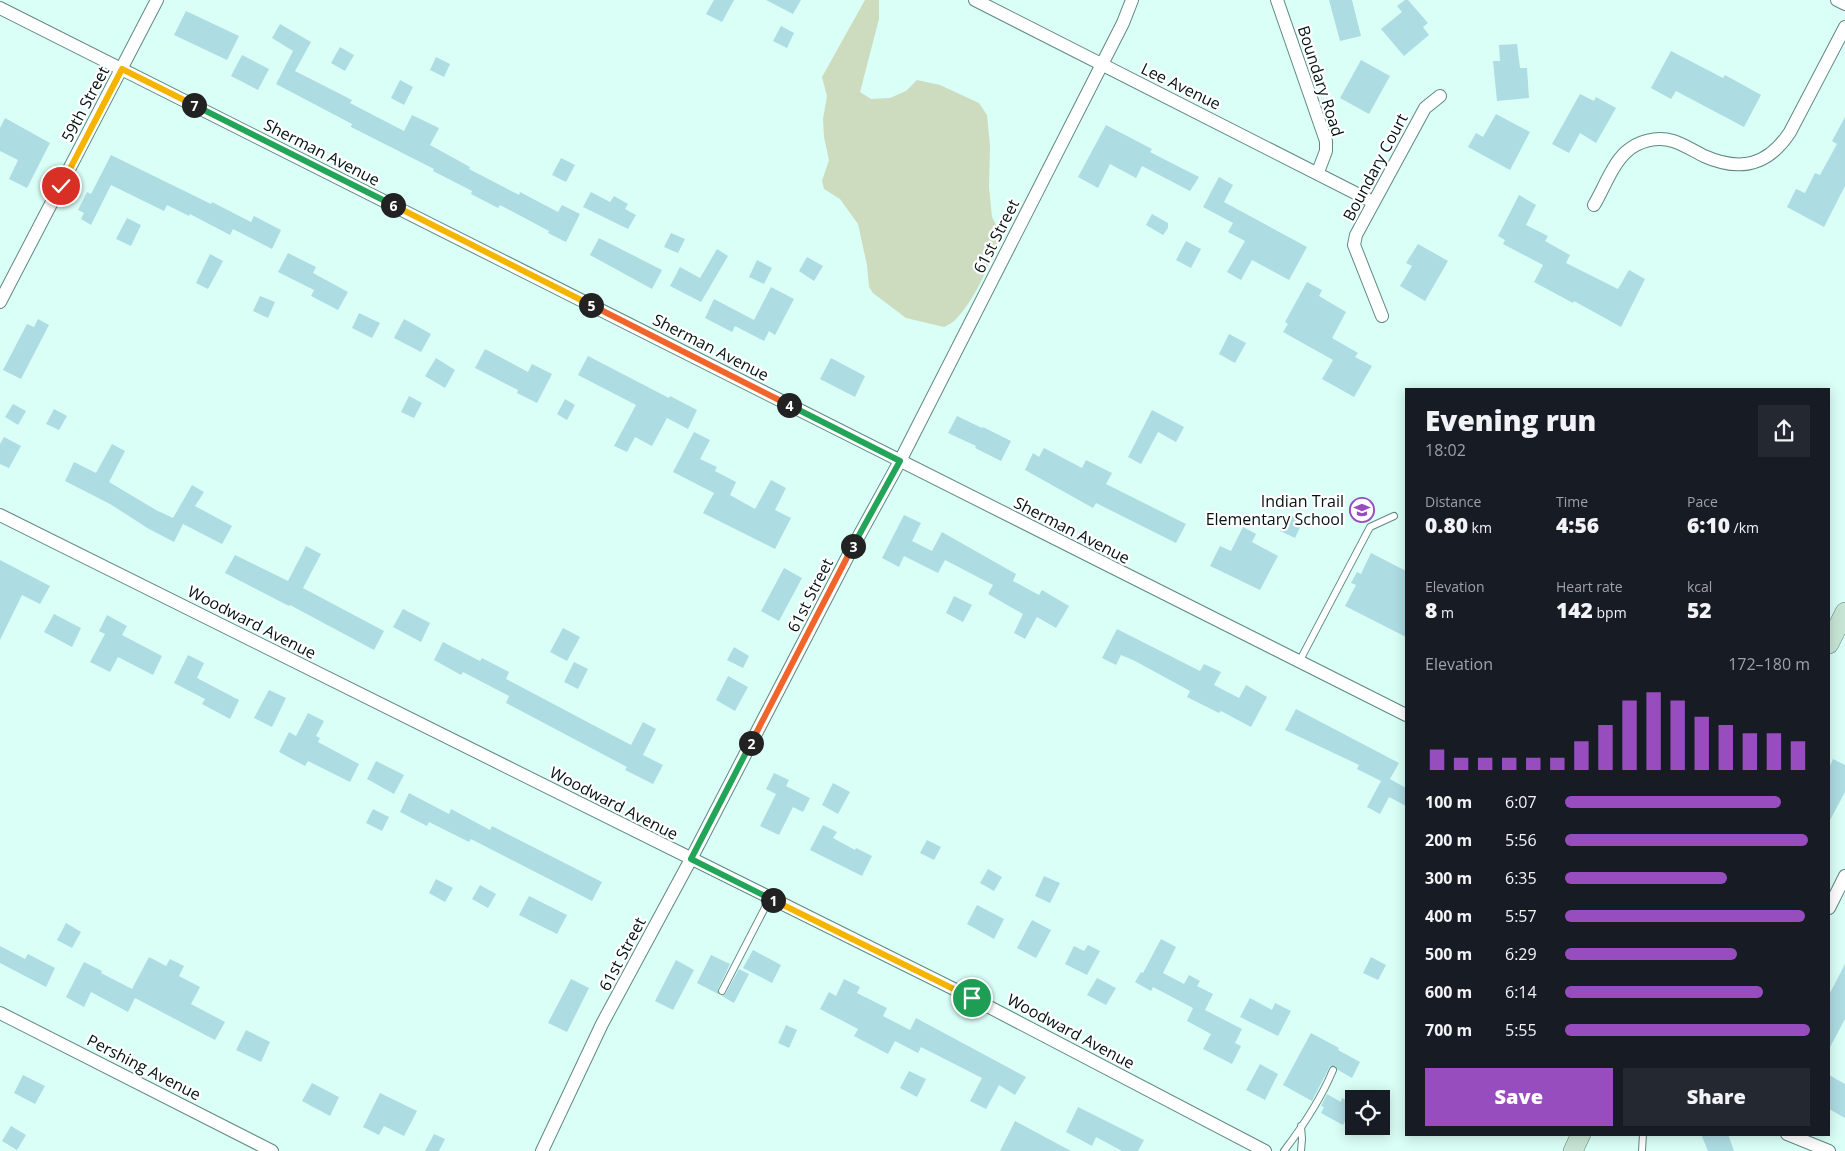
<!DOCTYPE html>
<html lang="en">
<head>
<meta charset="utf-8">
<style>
  :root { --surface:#171b24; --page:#242831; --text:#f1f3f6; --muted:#9ea1a6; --accent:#984dbe }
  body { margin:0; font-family:"Open Sans",sans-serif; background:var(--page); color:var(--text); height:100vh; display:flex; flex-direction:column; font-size:19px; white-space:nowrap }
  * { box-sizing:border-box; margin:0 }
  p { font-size:16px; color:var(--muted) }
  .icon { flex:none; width:28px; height:28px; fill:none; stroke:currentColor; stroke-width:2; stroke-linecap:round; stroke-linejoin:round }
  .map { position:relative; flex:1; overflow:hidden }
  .details { position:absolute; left:1405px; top:388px; width:425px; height:748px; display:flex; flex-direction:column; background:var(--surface); border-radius:0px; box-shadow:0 2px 12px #0003 }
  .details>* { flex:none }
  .fabs { position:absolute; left:1345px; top:1090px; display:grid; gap:10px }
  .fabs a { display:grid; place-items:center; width:45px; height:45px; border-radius:0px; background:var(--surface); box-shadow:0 2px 12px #0003; font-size:25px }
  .pin { position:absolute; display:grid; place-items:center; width:42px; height:42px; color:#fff; margin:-21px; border:2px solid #fff; border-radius:50%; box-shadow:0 1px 5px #0007 }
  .km { position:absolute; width:25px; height:25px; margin:-12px; border-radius:50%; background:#222; color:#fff; font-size:14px; line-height:25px; text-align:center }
  .round { display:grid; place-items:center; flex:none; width:52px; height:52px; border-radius:0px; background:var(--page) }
  .headline { display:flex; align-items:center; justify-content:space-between; height:85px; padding:0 20px }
  h1 { font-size:28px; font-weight:800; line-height:38px }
  .figures { display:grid; grid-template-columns:repeat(3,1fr); gap:8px; height:85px; padding:5px 20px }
  .figures div { display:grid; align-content:center }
  .figures b { font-size:21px; font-weight:800 }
  .figures small { font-size:14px; font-weight:400 }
  .figures p { font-size:14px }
  .chart { height:140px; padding:10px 20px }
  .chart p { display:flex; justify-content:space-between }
  .chart svg { width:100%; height:90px; margin-top:5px; stroke:var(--accent); stroke-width:6 }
  .primary-button { display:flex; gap:10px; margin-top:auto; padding:10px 20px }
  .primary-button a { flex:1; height:58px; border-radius:0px; background:var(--accent); color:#fff; font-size:20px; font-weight:800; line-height:58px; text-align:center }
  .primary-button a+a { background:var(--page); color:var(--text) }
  ul { padding:0 20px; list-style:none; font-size:16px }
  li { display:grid; grid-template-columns:80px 60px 1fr; align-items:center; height:38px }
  li i { height:12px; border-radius:6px; background:var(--accent) }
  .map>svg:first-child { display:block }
</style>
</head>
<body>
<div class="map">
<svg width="1845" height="1151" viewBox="0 0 1845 1151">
  <rect width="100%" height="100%" fill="#dafff7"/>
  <path fill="#cddbbe" d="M865 0H879V19L860 92 871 99 890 98 906 91 917 80 940 85 979 103 987 115 990 146 989 187 992 217 1000 233C992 260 977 296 957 318 954 322 949 324 944 327L906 318 873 293 869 287 867 265 858 224 840 199 824 189 822 181 829 160 824 137 823 119 827 96 822 77Z"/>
  <g fill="#aedce3">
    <polygon points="714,0 734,0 722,22 706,14"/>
    <polygon points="766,0 801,0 793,14"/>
    <polygon points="1329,0 1352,0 1361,36 1340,41"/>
    <polygon points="1405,0 1408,0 1428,23 1423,27 1429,35 1404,56 1381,29 1402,12 1397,6"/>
    <polygon points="186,11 239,36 227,60 174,35"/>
    <polygon points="280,24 311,42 295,71 352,100 350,103 404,131 412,115 439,128 430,145 470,167 469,169 519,195 520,192 558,212 562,205 580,214 566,242 548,233 549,231 500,205 498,208 471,194 472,191 433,171 434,169 351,127 352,124 276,84 293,51 272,38"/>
    <polygon points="781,26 794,33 787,48 773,41"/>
    <polygon points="1517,44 1520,68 1527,68 1529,98 1497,101 1493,61 1500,61 1499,45"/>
    <polygon points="340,47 354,55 345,71 331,63"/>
    <polygon points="1671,51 1723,78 1725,75 1761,95 1744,127 1676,91 1671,99 1651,88"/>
    <polygon points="242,55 269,69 258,90 231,76"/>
    <polygon points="436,57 450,64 444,77 430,70"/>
    <polygon points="1361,60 1390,76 1369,114 1340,98"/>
    <polygon points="400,80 413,87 404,105 391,98"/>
    <polygon points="1580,94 1594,101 1596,97 1616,108 1596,143 1580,133 1569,153 1552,144"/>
    <polygon points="1496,114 1530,132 1510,170 1468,147 1476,133 1483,137"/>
    <polygon points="1845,117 1845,186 1824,227 1787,207 1796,189 1805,193 1815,173 1820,175 1837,144 1832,141"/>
    <polygon points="5,118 50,143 27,188 9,179 18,160 0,151 0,128"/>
    <polygon points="1106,125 1152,149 1150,152 1199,177 1190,191 1142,166 1136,178 1110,164 1098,188 1078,177"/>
    <polygon points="111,155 211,204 212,202 251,222 254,216 281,230 272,249 233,229 230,235 190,214 189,216 167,205 164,211 111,185 91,225 81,219 84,213 78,210 87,192 91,194"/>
    <polygon points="561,158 575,165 566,182 552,175"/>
    <polygon points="1219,177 1233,185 1224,202 1307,247 1289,280 1252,260 1241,280 1227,272 1245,241 1228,232 1233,223 1203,207"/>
    <polygon points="591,192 610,202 614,196 628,204 625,209 636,215 628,229 583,207"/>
    <polygon points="1519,195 1536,205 1526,225 1548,236 1545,241 1570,255 1566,263 1618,289 1629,270 1645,279 1621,327 1574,301 1573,303 1534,282 1543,265 1503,244 1505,240 1498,236"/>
    <polygon points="1152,214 1168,223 1168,228 1163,235 1146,225"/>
    <polygon points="127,218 141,225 131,246 116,239"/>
    <polygon points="671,233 685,239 678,253 664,247"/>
    <polygon points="599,238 662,270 652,289 590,255"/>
    <polygon points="1186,241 1201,249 1191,268 1176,260"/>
    <polygon points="1418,244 1448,261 1425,301 1400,286 1412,266 1406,263"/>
    <polygon points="717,249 728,256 701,302 670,286 680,267 700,278"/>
    <polygon points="288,253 316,267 313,273 348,292 338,310 311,296 314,290 278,272"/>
    <polygon points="210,254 223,261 208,289 196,283"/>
    <polygon points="807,257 823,266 814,281 799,271"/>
    <polygon points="757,260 772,268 764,284 749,277"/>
    <polygon points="1307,282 1322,290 1319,296 1346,312 1332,338 1358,353 1355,357 1372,366 1354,397 1322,379 1333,360 1283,332 1288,324 1285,322"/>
    <polygon points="771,287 794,299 775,335 769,331 764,341 735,326 732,332 705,318 714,299 754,320"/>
    <polygon points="260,296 275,302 268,318 253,311"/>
    <polygon points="359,313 380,323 372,338 352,328"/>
    <polygon points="38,319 49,325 21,379 3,370 27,324 34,327"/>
    <polygon points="404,319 431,334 421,352 394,338"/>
    <polygon points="1229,334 1246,343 1235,363 1219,354"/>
    <polygon points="485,349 528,372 532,364 552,374 537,403 517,393 518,390 475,368"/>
    <polygon points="588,356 669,398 670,396 697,410 688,429 667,418 652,446 635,437 627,452 614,446 636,405 578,375"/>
    <polygon points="436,358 455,370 445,388 425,376"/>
    <polygon points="831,358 865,376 855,397 820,379"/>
    <polygon points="409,396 422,403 414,418 401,412"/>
    <polygon points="565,399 575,405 567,420 557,414"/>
    <polygon points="13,404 26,411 18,425 5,417"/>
    <polygon points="54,409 67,416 59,430 46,424"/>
    <polygon points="1152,410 1184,427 1176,442 1158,432 1141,464 1128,457"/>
    <polygon points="957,416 982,428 983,427 1011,441 1001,461 975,448 976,446 948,433"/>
    <polygon points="694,432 710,440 700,459 717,467 715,471 736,482 730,495 755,509 771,480 786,488 775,510 791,518 775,549 703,513 714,493 673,472"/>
    <polygon points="4,437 21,446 9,468 0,464 0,444"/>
    <polygon points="112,444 125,451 109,482 156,510 173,518 192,485 204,492 195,506 232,526 222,544 183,524 174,542 149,529 110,504 65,481 74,462 96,473"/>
    <polygon points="1044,448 1082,468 1086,460 1112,473 1106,484 1186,524 1176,543 1096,503 1093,508 1025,470 1033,453 1039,457"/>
    <polygon points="1288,514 1303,521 1295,538 1280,531"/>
    <polygon points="904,515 921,523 912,541 932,551 942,532 1016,574 1013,581 1039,595 1042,590 1069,606 1056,628 1037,617 1025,639 1014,633 1023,614 988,594 993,585 945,560 938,573 904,556 899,567 882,558"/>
    <polygon points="1243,527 1256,534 1252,542 1278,556 1260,590 1210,566 1220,546 1231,551"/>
    <polygon points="306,546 321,554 303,588 384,631 374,650 290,605 289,606 225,573 235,555 288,581"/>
    <polygon points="1371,553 1406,571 1406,637 1345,606 1356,585 1351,583 1357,572 1361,574"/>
    <polygon points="0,560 50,586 40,604 22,595 0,640"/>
    <polygon points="784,568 802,578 779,621 761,611"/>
    <polygon points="954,596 972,605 963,622 946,613"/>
    <polygon points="403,609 430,623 421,642 393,627"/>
    <polygon points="54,614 81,628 72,647 44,632"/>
    <polygon points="107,615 127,626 122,635 162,656 153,675 118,657 110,672 90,662 105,634 99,631"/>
    <polygon points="563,628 580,637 567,661 550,652"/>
    <polygon points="1117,629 1200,671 1204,664 1221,672 1214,685 1239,698 1246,685 1267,697 1251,727 1221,711 1219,713 1187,697 1190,691 1135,661 1121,655 1116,665 1102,658"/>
    <polygon points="443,642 480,661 482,658 509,672 506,679 631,745 643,722 656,729 643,755 663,765 653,784 625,770 627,767 506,703 509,696 463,672 461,675 434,660"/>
    <polygon points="734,647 749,656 743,668 727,660"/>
    <polygon points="188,655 204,663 197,678 239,700 230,719 202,704 205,699 174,683"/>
    <polygon points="574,662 588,669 578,689 564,682"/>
    <polygon points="728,676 748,687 735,711 716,700"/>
    <polygon points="269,690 286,698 272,727 254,718"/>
    <polygon points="1296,709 1399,763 1390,779 1406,788 1406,806 1389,797 1380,814 1367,807 1381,781 1357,769 1359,765 1285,730"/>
    <polygon points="308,713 324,721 316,736 320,738 318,742 359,764 350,782 308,761 305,766 279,752 289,732 296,736"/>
    <polygon points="1833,759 1845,765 1845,792 1829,822 1829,768"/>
    <polygon points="376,761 404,775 394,794 367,779"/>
    <polygon points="774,773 789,780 786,786 810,798 803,812 793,807 779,835 760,826 776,794 766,789"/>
    <polygon points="833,783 850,792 838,814 822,805"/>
    <polygon points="409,793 449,814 451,809 490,830 492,826 602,882 592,901 471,839 469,842 429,822 427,826 400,812"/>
    <polygon points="373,809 389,817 382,831 366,823"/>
    <polygon points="823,825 837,832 833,838 855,850 856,848 872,856 862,876 810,850"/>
    <polygon points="927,840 941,847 934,860 920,853"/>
    <polygon points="988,869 1002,877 994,891 980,883"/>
    <polygon points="1044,876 1060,883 1050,903 1035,896"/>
    <polygon points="436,879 453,888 445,902 429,893"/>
    <polygon points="480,885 496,894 488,908 472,899"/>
    <polygon points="529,896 567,915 557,934 519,915"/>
    <polygon points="977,905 1004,919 994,939 967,924"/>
    <polygon points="1032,920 1051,930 1036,958 1017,948"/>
    <polygon points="66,923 81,932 72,948 57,940"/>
    <polygon points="1161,939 1176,947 1163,973 1184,984 1189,975 1200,981 1197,986 1213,994 1205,1010 1242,1029 1235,1043 1241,1046 1232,1064 1203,1049 1211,1034 1187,1021 1193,1008 1153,987 1151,991 1135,982 1141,972 1143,973"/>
    <polygon points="1088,945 1100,951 1087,975 1065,964 1074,946 1084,951"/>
    <polygon points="0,946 25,959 28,954 55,968 46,987 0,963"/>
    <polygon points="753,950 781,965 772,983 743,968"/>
    <polygon points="711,955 730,964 718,989 718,994 697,983"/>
    <polygon points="149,957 166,966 170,959 184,966 179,976 200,987 191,1004 225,1022 215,1040 135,998 128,1012 91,992 84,1007 66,997 84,962 102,971 101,973 132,989"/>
    <polygon points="1371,957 1386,965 1378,980 1363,973"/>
    <polygon points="676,960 694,970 673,1010 655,1001"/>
    <polygon points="1845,964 1845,1019 1829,1049 1829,995"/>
    <polygon points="739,969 749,974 734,1003 722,996 726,993"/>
    <polygon points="1097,978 1116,988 1106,1005 1087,995"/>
    <polygon points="571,979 589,988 567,1032 548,1023"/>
    <polygon points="844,979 860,987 857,993 887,1008 883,1016 910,1030 916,1018 1026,1077 1015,1095 999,1085 986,1109 970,1101 982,1078 921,1047 918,1053 895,1041 888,1054 854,1036 858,1029 820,1009 829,992 836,996"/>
    <polygon points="1250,998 1272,1010 1275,1003 1291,1011 1278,1036 1240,1017"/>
    <polygon points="786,1025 797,1030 789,1048 778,1043"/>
    <polygon points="246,1030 270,1042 261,1062 236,1050"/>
    <polygon points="1311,1033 1339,1048 1338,1050 1360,1062 1352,1078 1338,1070 1335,1066 1330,1066 1312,1101 1283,1085"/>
    <polygon points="1260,1064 1278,1074 1265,1100 1246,1090"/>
    <polygon points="909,1071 926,1079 917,1097 900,1088"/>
    <polygon points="23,1075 45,1086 35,1104 14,1093"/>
    <polygon points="1829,1075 1845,1084 1845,1118 1829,1109"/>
    <polygon points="312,1083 339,1097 330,1116 302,1101"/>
    <polygon points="380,1093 417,1111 404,1136 384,1126 379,1135 363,1127"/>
    <polygon points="1327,1094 1341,1102 1342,1098 1354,1104 1343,1125 1321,1113 1324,1107 1321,1106"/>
    <polygon points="1078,1107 1144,1140 1138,1151 1122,1151 1096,1137 1092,1146 1066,1132"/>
    <polygon points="1015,1121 1071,1151 1000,1151"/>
    <polygon points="11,1126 26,1135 17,1150 2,1141"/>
    <polygon points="434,1134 445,1139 439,1151 425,1151"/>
    <polygon points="1701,1134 1728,1134 1734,1151 1708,1151"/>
  </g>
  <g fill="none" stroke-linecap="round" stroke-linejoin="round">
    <defs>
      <g id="service">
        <polyline points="1299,662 1370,527 1394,516"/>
        <polyline points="722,991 770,898"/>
        <path d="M1284 1151C1303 1126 1321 1099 1333 1070"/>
        <polyline points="1301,1151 1302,1139 1301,1126"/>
        <polyline points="1642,1151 1643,1134"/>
      </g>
      <g id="minor">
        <polyline points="975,0 1373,202"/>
        <polyline points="1277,0 1326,141 1326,151 1318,172"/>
        <polyline points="1837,0 1845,4"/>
        <polyline points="0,8 1406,715"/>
        <path d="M1594 205C1604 188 1612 165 1626 152 1638 141 1657 136 1673 141 1683 144 1694 151 1704 156 1740 172 1768 166 1790 132L1845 27"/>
        <polyline points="0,302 157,0"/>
        <polyline points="1382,316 1354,245 1356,235 1425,108 1440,96"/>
        <polyline points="0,515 972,998 1265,1151"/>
        <polyline points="1829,908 1845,876"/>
        <polyline points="0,1013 272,1151"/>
        <polyline points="1787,1134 1829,1151"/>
        <polyline points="542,1151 602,1024 691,859 849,554 900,461 1123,23 1132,0"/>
      </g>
      <g id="secondary">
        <polyline points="1829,644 1845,612"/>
        <polyline points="1573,1151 1581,1134"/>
      </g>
    </defs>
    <use href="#service" stroke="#5e8981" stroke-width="8"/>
    <use href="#minor" stroke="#5e8981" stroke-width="14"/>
    <use href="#secondary" stroke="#5e8981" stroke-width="20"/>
    <use href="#service" stroke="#fff" stroke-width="6"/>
    <use href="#minor" stroke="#fff" stroke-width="12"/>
    <use href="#secondary" stroke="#c7e5d4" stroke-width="19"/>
  </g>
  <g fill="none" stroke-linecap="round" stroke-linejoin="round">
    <defs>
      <polyline id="split-1" points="773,900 972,998"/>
      <polyline id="split-2" points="751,743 691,859 773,900"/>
      <polyline id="split-3" points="751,743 853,546"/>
      <polyline id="split-4" points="789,405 900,461 853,546"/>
      <polyline id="split-5" points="591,305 789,405"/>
      <polyline id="split-6" points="393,205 591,305"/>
      <polyline id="split-7" points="194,105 393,205"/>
      <polyline id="split-8" points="61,186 122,69 194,105"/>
    </defs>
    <use href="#split-1" stroke="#fff" stroke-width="10"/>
    <use href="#split-2" stroke="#fff" stroke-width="10"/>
    <use href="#split-3" stroke="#fff" stroke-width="10"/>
    <use href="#split-4" stroke="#fff" stroke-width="10"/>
    <use href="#split-5" stroke="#fff" stroke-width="10"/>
    <use href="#split-6" stroke="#fff" stroke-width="10"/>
    <use href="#split-7" stroke="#fff" stroke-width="10"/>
    <use href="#split-8" stroke="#fff" stroke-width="10"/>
    <use href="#split-1" stroke="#f5b400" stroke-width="6"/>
    <use href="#split-2" stroke="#22a559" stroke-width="6"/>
    <use href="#split-3" stroke="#f0652b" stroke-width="6"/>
    <use href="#split-4" stroke="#22a559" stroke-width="6"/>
    <use href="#split-5" stroke="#f0652b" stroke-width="6"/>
    <use href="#split-6" stroke="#f5b400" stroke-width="6"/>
    <use href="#split-7" stroke="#22a559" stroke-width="6"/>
    <use href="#split-8" stroke="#f5b400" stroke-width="6"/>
  </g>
  <defs>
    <symbol id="school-ring" viewBox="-11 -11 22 22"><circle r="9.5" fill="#fff" stroke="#984dbe" stroke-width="1.5"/><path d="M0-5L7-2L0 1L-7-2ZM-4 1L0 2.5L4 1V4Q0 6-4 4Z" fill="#984dbe"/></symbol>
  </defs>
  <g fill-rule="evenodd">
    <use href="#school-ring" x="1348" y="496" width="28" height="28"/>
  </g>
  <g text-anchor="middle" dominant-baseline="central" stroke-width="4.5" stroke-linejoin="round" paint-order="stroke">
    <g font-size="16" fill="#031310" stroke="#fff">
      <text transform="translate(1321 81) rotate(72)">Boundary Road</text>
      <text transform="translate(1181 86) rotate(26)">Lee Avenue</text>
      <text transform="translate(85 104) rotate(-62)">59th Street</text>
      <text transform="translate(322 152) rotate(27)">Sherman Avenue</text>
      <text transform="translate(1375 167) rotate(-62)">Boundary Court</text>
      <text transform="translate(996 236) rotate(-63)">61st Street</text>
      <text transform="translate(711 347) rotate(27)">Sherman Avenue</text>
      <text transform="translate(1072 530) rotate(27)">Sherman Avenue</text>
      <text transform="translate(810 595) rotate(-63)">61st Street</text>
      <text transform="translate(252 622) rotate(27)">Woodward Avenue</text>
      <text transform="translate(614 803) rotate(27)">Woodward Avenue</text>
      <text transform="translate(622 954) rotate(-62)">61st Street</text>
      <text transform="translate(1071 1031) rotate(28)">Woodward Avenue</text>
      <text transform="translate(144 1067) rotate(27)">Pershing Avenue</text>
    </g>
    <g font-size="16" fill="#031310" stroke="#fff" text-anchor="end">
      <text x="1344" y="501">Indian Trail<tspan x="1344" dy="18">Elementary School</tspan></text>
    </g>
  </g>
</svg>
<div class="fabs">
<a><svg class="icon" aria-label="locate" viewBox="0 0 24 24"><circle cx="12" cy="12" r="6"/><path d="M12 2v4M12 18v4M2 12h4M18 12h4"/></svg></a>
</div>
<div class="pin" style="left:972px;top:998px;background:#1e9e55"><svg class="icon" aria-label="arrive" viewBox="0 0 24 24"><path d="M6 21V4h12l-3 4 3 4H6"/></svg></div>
<div class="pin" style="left:61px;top:186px;background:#d93025"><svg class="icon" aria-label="check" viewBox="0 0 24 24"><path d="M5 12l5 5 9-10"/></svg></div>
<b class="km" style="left:773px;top:900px">1</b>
<b class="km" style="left:751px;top:743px">2</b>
<b class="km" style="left:853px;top:546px">3</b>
<b class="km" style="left:789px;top:405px">4</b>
<b class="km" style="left:591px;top:305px">5</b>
<b class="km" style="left:393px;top:205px">6</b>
<b class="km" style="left:194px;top:105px">7</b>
<section class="details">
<div class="headline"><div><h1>Evening run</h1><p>18:02</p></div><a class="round"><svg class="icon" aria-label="share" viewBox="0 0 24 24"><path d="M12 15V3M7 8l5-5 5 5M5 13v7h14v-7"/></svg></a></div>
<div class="figures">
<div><p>Distance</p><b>0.80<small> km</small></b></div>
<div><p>Time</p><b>4:56</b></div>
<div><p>Pace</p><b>6:10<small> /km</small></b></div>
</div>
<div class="figures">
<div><p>Elevation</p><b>8<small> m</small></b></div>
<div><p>Heart rate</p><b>142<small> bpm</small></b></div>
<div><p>kcal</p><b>52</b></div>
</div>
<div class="chart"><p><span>Elevation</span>172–180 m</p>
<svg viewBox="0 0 160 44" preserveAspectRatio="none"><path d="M5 44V34M15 44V38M25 44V38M35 44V38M45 44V38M55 44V38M65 44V30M75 44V22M85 44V10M95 44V6M105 44V10M115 44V18M125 44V22M135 44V26M145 44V26M155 44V30"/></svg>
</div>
<ul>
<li><b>100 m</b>6:07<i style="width:88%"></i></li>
<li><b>200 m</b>5:56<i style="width:99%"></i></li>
<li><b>300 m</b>6:35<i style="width:66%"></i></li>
<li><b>400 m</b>5:57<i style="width:98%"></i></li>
<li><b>500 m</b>6:29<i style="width:70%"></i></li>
<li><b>600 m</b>6:14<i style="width:81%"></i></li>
<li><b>700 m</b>5:55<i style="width:100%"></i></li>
</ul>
<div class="primary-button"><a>Save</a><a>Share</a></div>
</section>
</div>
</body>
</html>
